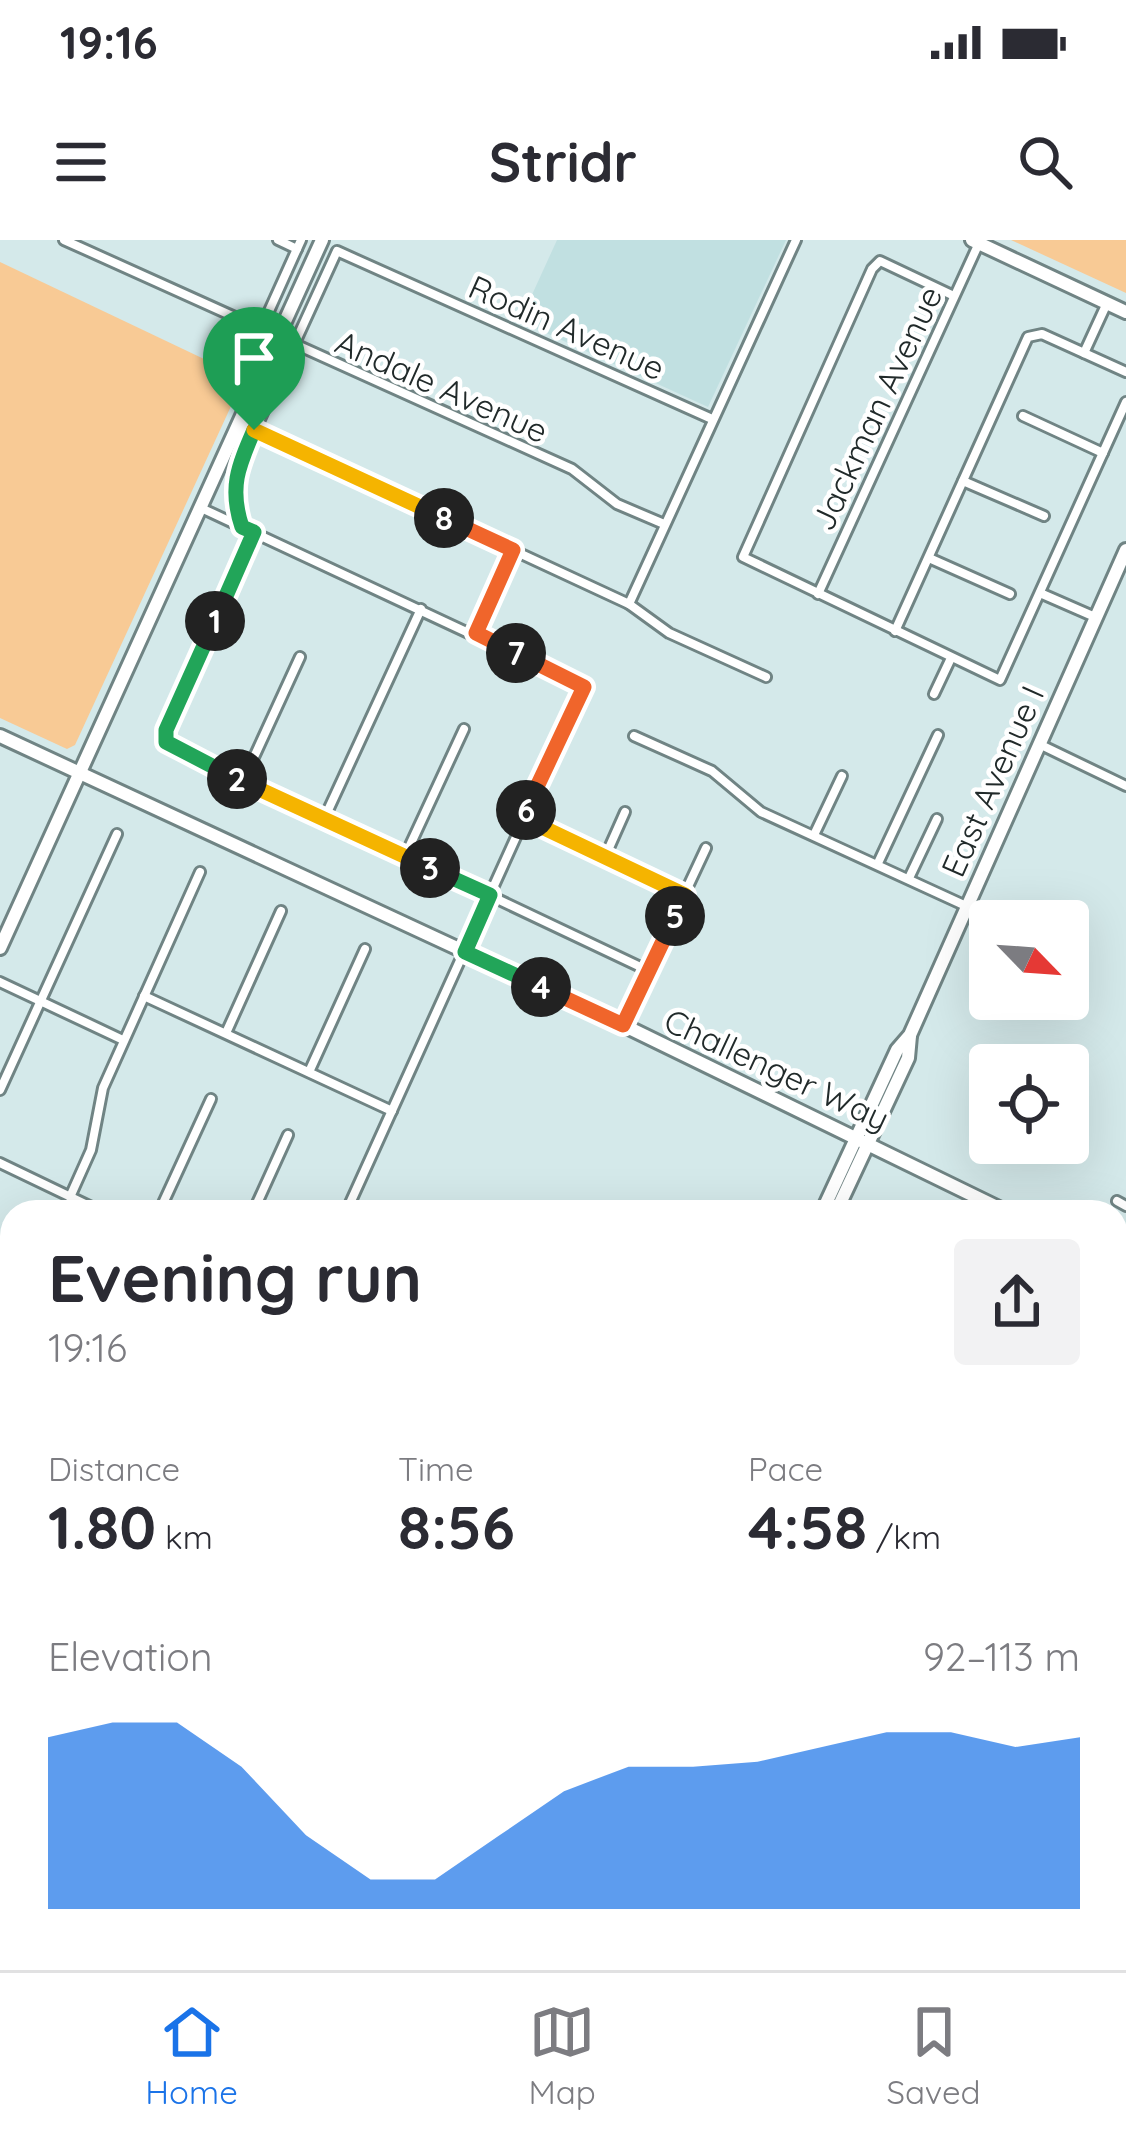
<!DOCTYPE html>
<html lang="en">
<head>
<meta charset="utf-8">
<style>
  :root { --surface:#fff; --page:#f2f2f3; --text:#2b2b33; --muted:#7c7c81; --line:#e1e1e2; --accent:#1a73e8 }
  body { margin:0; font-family:Quicksand,sans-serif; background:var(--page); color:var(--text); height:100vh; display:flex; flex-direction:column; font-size:45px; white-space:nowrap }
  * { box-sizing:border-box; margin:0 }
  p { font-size:39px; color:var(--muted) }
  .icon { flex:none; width:66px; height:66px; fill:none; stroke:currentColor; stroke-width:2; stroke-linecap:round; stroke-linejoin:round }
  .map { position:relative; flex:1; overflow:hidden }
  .drawer { position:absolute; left:0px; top:960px; width:1128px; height:771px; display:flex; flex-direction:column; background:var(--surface); border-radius:36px 36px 0 0; box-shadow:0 12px 48px #0002 }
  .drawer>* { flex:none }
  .needle { width:78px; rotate:115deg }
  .fabs { position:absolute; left:969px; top:660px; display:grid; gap:24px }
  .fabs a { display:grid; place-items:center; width:120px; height:120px; border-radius:12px; background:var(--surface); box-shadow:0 12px 48px #0002; font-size:60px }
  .pin { position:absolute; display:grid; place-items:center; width:102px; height:102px; color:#fff; margin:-123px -51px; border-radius:50% 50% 50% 0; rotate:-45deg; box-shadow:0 0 12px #0007 }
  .pin .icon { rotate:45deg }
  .km { position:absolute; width:60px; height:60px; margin:-30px; border-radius:50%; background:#222; color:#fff; font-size:33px; line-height:60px; text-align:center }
  .round { display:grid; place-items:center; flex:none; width:126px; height:126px; border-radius:12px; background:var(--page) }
  .head { display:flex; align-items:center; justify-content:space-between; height:204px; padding:0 48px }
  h1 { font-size:66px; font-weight:700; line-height:90px }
  .metrics { display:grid; grid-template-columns:repeat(3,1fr); gap:18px; height:204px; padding:12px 48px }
  .metrics div { display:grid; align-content:center }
  .metrics b { font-size:60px; font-weight:700 }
  .metrics small { font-size:33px; font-weight:400 }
  .metrics p { font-size:33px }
  .chart { height:336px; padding:24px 48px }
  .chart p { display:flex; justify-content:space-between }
  .chart svg { width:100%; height:216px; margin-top:12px; fill:var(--accent); opacity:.7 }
  .status { display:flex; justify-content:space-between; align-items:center; height:84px; padding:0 60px; background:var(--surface); direction:ltr }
  .status svg { height:33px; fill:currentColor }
  header { display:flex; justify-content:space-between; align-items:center; height:156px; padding:0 48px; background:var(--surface); font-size:54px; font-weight:700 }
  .dock { display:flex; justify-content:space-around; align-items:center; height:168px; border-top:3px solid var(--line); background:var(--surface); font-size:33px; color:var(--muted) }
  .dock a { display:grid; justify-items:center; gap:6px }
  .dock .active { color:var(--accent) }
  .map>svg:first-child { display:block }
</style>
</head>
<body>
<div class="status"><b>19:16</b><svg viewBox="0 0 49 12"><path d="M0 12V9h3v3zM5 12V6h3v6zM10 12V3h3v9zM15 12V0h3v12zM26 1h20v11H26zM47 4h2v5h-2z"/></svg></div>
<header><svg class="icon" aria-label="menu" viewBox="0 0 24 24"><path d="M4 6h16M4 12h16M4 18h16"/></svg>Stridr<svg class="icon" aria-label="search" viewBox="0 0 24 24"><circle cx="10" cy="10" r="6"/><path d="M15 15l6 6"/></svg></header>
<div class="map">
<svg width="1126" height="1730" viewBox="0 0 1126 1730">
  <rect width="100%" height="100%" fill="#d4e9ea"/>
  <polygon fill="#c1e0e1" points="557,0 786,0 708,167 520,81"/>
  <g fill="#f8ca95">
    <polygon points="1011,0 1126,0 1126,53"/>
    <polygon points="0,22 244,138 75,505 67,509 0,478"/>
  </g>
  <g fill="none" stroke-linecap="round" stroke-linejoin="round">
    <defs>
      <g id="street">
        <polyline points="64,0 572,229 617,264 664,284"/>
        <polyline points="278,0 297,9"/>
        <polyline points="954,56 880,21 872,29 743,317 1000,440 1126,162"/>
        <polyline points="260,91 301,0"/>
        <polyline points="1084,113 1126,132"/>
        <polyline points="1023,176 1103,213"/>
        <polyline points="254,190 629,364 669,393 766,437"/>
        <polyline points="963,241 1044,276"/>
        <polyline points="201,268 584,447 346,972"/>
        <polyline points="242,287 232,256 235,234 337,11 712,179"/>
        <polyline points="254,292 166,490 166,502 649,731"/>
        <polyline points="929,318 1010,354"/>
        <polyline points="1040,353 1095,377"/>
        <polyline points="818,354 979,3"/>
        <polyline points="629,364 796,0"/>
        <polyline points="895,391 1028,97 1042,94 1084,113 1107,63"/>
        <polyline points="476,393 513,310"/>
        <polyline points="934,454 951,418"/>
        <polyline points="634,496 712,531 761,572 966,666"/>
        <polyline points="1039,504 1126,546"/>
        <polyline points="243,541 300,417"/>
        <polyline points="523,578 685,655"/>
        <polyline points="324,579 421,369"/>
        <polyline points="814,595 842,536"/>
        <polyline points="405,616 464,489"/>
        <polyline points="605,617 625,572"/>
        <polyline points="878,623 938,495"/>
        <polyline points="909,638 937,579"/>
        <polyline points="0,742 123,800"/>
        <polyline points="144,756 392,871"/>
        <polyline points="623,785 706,608"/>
        <polyline points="226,793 281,671"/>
        <polyline points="309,832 365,709"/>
        <polyline points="0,850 117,594"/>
        <polyline points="0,923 102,972"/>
        <polyline points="70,957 91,910 103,848 200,632"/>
        <polyline points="1117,961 1126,966"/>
        <polyline points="159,972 211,859"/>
        <polyline points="253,972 288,895"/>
        <polyline points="0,1035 12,1041"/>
        <polyline points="0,1154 12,1159"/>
        <polyline points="0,1285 12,1290"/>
        <polyline points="0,1382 12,1388"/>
        <polyline points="1116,1506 1126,1511"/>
        <polyline points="0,1524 12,1498"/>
        <polyline points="1116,1654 1126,1628"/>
        <polyline points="1116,1714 1126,1715"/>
        <polyline points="239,1719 263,1730"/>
        <polyline points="568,1719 591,1730"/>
        <polyline points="674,1719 697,1730"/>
        <polyline points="755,1719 778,1730"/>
        <polyline points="2,1730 12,1708"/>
        <polyline points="98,1730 103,1719"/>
        <polyline points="300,1730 305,1719"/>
        <polyline points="907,1730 909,1719"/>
        <polyline points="962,1730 964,1719"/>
        <polyline points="1020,1730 1022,1719"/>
        <polyline points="1100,1730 1105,1719"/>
      </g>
      <g id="secondary">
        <polyline points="972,0 1126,72"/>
        <polyline points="0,496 623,785 1007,972"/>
        <polyline points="0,708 322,0"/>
        <polyline points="1116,1024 1126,1029"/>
        <polyline points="0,1452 12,1457"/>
      </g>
      <g id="primary">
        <polyline points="822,972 897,810 910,795 1126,310"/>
        <polyline points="836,972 908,818 910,796"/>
        <polyline points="477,1730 482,1719"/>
      </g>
    </defs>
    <use href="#street" stroke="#708484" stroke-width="14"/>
    <use href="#secondary" stroke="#708484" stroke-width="18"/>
    <use href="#primary" stroke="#708484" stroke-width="18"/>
    <use href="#street" stroke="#fff" stroke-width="8"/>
    <use href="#secondary" stroke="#fff" stroke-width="12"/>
    <use href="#primary" stroke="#fff" stroke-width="12"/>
  </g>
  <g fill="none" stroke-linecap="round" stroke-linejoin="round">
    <defs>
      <path id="split-1" d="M215 381 254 292 242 287C229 248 238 227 254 190"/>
      <polyline id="split-2" points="215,381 166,490 166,502 237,539"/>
      <polyline id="split-3" points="237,539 430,628"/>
      <polyline id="split-4" points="430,628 490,655 465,712 541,747"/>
      <polyline id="split-5" points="541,747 623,785 675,676"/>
      <polyline id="split-6" points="526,570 523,578 685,655 675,676"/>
      <polyline id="split-7" points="516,413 584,447 526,570"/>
      <polyline id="split-8" points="444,278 513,310 476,393 516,413"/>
      <polyline id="split-9" points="254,190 444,278"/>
    </defs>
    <use href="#split-1" stroke="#fff" stroke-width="24"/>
    <use href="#split-2" stroke="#fff" stroke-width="24"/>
    <use href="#split-3" stroke="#fff" stroke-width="24"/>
    <use href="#split-4" stroke="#fff" stroke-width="24"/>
    <use href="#split-5" stroke="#fff" stroke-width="24"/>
    <use href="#split-6" stroke="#fff" stroke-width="24"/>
    <use href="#split-7" stroke="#fff" stroke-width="24"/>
    <use href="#split-8" stroke="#fff" stroke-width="24"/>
    <use href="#split-9" stroke="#fff" stroke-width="24"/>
    <use href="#split-1" stroke="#22a559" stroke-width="15"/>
    <use href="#split-2" stroke="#22a559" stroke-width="15"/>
    <use href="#split-3" stroke="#f5b400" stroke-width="15"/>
    <use href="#split-4" stroke="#22a559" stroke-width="15"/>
    <use href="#split-5" stroke="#f0652b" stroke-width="15"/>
    <use href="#split-6" stroke="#f5b400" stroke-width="15"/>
    <use href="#split-7" stroke="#f0652b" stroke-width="15"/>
    <use href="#split-8" stroke="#f0652b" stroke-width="15"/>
    <use href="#split-9" stroke="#f5b400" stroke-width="15"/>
  </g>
  <g text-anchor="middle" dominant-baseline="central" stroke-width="9" stroke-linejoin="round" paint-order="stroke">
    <g font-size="33" fill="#212a2a" stroke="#fff">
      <text transform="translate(567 87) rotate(24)">Rodin Avenue</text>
      <text transform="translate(442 146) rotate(24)">Andale Avenue</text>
      <text transform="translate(876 168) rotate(-65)">Jackman Avenue</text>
      <text transform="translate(992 541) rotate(-66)">East Avenue I</text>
      <text transform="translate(777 829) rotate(25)">Challenger Way</text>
    </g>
  </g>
</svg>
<div class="fabs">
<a><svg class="needle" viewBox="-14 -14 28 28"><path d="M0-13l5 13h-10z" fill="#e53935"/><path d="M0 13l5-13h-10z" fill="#7c7c81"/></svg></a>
<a><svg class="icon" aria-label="locate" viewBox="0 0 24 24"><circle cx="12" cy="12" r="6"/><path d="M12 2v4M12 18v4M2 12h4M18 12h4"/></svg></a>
</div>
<div class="pin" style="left:254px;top:190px;background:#1e9e55"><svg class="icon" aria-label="arrive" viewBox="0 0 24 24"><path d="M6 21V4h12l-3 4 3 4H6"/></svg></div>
<b class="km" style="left:215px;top:381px">1</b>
<b class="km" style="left:237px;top:539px">2</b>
<b class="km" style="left:430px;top:628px">3</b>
<b class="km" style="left:541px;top:747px">4</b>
<b class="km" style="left:675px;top:676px">5</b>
<b class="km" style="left:526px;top:570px">6</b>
<b class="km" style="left:516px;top:413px">7</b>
<b class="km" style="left:444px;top:278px">8</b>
<section class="drawer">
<div class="head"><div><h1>Evening run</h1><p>19:16</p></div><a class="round"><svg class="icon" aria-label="share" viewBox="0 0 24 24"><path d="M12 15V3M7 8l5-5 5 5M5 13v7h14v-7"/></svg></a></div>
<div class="metrics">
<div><p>Distance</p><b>1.80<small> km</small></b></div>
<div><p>Time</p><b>8:56</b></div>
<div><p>Pace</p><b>4:58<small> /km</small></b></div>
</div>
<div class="chart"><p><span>Elevation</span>92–113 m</p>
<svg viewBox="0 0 160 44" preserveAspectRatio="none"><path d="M0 44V9L10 6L20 6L30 15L40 29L50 38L60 38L70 29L80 20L90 15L100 15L110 14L120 11L130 8L140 8L150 11L160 9V44z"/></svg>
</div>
</section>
</div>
<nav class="dock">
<a class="active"><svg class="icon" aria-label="home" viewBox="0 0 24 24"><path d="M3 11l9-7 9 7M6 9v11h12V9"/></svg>Home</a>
<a><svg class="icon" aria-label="map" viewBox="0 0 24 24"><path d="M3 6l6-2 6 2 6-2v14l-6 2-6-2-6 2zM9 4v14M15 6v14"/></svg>Map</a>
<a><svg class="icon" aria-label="saved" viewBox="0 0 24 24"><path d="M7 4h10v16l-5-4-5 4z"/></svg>Saved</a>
</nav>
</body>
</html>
